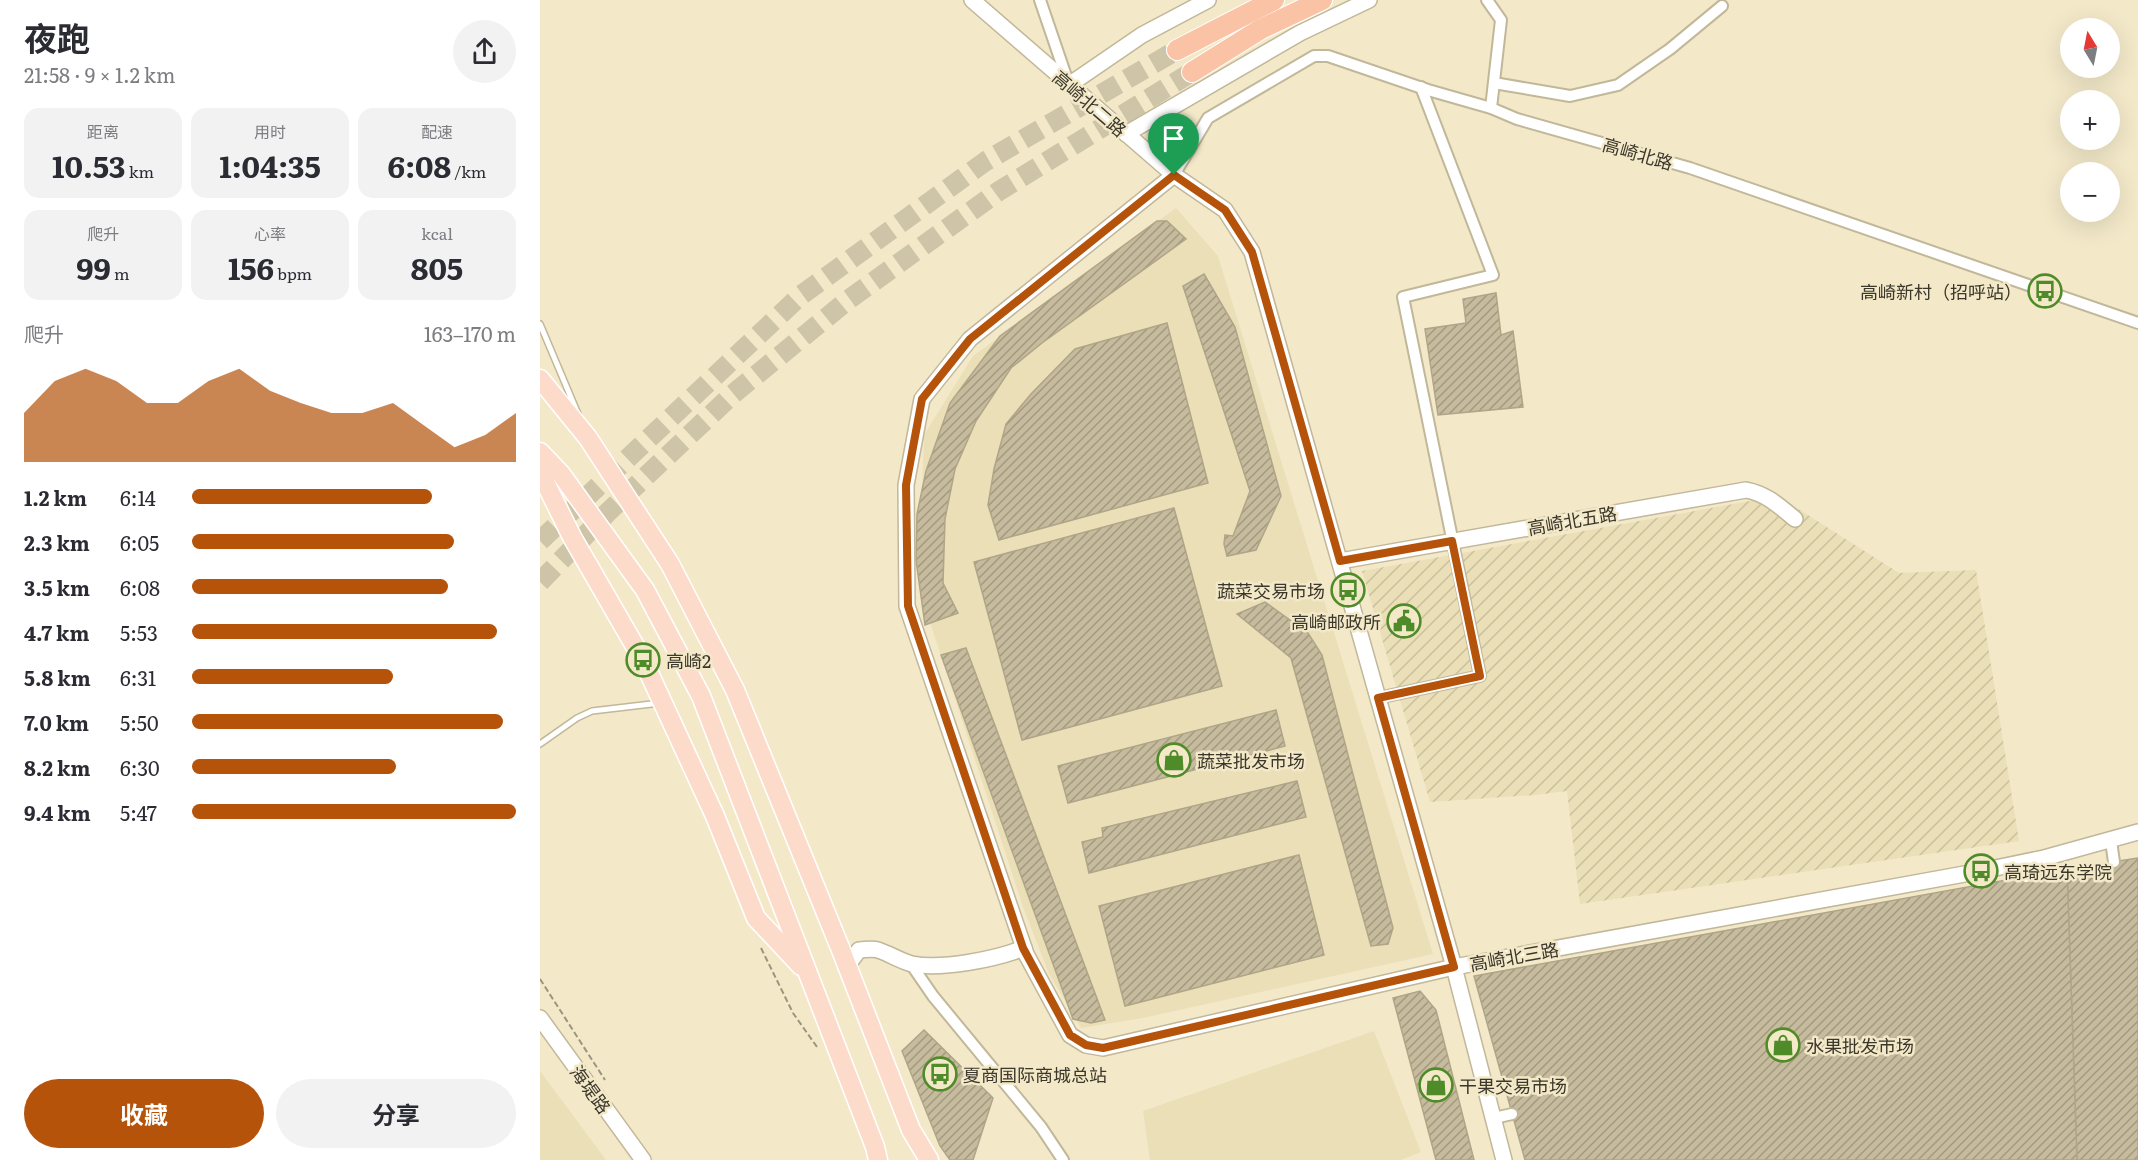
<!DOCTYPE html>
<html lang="zh">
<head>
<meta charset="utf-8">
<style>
  :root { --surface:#fff; --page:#f2f2f3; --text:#2b2b33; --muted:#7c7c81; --accent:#b45309 }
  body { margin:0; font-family:Literata,"Noto Sans SC",serif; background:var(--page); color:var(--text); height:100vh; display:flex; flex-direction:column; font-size:22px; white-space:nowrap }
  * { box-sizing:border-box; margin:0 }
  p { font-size:20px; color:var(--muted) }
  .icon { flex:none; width:33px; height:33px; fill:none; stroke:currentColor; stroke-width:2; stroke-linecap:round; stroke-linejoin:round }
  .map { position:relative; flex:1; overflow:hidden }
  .details { display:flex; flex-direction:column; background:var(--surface); width:540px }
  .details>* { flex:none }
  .needle { width:39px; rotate:350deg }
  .tools { position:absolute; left:1520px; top:18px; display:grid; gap:12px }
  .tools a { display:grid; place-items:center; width:60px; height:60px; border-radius:50%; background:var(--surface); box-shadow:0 6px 24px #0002; font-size:30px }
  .pin { position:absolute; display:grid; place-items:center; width:51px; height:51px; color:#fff; margin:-62px -26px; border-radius:50% 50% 50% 0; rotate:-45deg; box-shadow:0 0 6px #0007 }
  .pin .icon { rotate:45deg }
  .round { display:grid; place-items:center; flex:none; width:63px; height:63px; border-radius:32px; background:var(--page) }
  .head { display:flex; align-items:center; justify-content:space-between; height:102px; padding:0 24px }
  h1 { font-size:33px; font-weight:700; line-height:45px }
  .stats { display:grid; grid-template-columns:repeat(3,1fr); gap:9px; height:102px; padding:6px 24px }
  .stats div { display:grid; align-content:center; border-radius:15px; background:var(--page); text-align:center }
  .stats b { font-size:30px; font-weight:700 }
  .stats small { font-size:16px; font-weight:400 }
  .stats p { font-size:16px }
  .chart { height:168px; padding:12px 24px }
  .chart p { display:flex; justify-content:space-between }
  .chart svg { width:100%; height:108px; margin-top:6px; fill:var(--accent); opacity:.7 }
  .action { display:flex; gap:12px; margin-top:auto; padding:12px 24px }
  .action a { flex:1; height:69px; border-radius:36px; background:var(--accent); color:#fff; font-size:24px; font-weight:700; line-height:69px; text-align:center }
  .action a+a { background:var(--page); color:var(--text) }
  ul { padding:0 24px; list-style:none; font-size:20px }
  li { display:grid; grid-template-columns:96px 72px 1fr; align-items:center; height:45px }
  li i { height:15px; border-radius:8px; background:var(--accent) }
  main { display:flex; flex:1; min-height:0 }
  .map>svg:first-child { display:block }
</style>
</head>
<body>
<main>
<section class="details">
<div class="head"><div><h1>夜跑</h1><p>21:58 · 9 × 1.2 km</p></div><a class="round"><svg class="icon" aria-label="share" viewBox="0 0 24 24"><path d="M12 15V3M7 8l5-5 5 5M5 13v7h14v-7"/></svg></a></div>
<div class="stats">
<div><p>距离</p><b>10.53<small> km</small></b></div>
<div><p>用时</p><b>1:04:35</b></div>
<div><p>配速</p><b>6:08<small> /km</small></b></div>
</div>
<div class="stats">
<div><p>爬升</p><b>99<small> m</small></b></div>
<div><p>心率</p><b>156<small> bpm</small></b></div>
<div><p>kcal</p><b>805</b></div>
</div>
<div class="chart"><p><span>爬升</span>163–170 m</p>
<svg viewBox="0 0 160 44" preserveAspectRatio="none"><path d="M0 44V24L10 11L20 6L30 11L40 20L50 20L60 11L70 6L80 15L90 20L100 24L110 24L120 20L130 29L140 38L150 33L160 24V44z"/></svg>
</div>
<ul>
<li><b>1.2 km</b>6:14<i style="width:74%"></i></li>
<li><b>2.3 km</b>6:05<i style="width:81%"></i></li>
<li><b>3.5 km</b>6:08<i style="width:79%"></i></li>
<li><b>4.7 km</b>5:53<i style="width:94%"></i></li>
<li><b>5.8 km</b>6:31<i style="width:62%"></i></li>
<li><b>7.0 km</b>5:50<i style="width:96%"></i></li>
<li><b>8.2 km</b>6:30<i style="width:63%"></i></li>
<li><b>9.4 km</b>5:47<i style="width:100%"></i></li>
</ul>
<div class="action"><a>收藏</a><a>分享</a></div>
</section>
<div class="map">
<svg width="1598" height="1160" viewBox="0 0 1598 1160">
  <defs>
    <pattern id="industrial-furrows" width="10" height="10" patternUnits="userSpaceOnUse" patternTransform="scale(1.5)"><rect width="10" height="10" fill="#ebdfb8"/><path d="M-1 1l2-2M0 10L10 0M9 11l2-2" fill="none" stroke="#cac09e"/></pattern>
    <pattern id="building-hatch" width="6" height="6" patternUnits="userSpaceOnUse" patternTransform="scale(1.5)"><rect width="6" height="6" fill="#c6bb9d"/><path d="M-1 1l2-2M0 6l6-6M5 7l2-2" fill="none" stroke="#a29980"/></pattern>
  </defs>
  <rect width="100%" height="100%" fill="#f3e9c9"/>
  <g fill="#ebdfb8">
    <polygon points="636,208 678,256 893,954 603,1018 541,1028 509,974 483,907 387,613 381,527 384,435 433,356"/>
    <polygon points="834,1031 881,1152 861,1160 610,1160 603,1111"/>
    <polygon points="0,1071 66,1160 0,1160"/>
  </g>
  <polygon fill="url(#industrial-furrows)" points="1238,496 1359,573 1436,570 1479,841 1040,904 1027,791 995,795 890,802 822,571"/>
  <g fill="url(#building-hatch)" stroke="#afa587" stroke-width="1.5">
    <polygon points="617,221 627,221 646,239 502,343 471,368 436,421 415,469 405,519 403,583 418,613 385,625 376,560 377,514 386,471 410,403 460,336"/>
    <polygon points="664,274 695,327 741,496 716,550 687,556 684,544 685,535 693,536 710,491 643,286"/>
    <polygon points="956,293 961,335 973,331 983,407 898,415 885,329 926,323 923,299"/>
    <polygon points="627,323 668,483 459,540 448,505 454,469 466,424 491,394 535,349"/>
    <polygon points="634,508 682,686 482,740 434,562"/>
    <polygon points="725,602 768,633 782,655 853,928 848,944 831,946 751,658 697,614"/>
    <polygon points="426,648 565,1020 551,1023 533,1019 401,655"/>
    <polygon points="736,710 745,746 528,803 518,766"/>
    <polygon points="757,781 766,817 549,873 542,842 563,837 562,828"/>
    <polygon points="759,855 784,955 585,1006 559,906"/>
    <polygon points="1598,858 1598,1160 1537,1160 1527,869"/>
    <polygon points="1527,869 1537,1160 985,1160 934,976"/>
    <polygon points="880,991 896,1010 934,1160 896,1160 853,998"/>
    <polygon points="384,1030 453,1098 433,1160 410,1160 400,1146 362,1051"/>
  </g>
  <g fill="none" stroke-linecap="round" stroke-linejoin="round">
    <g stroke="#cec5a9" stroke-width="20" stroke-dasharray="20 10" stroke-linecap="butt">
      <polyline points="0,541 260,296 446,161 637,50"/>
      <polyline points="0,582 67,513 193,394 308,300 459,191 652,72"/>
    </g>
    <defs>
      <g id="lane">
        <polyline points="0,324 38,414"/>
        <polyline points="0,744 37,718 52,711 120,703"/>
      </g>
      <g id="street">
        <polyline points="500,0 528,82"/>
        <polyline points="947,0 961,20 951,108"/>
        <polyline points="954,83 1030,96 1078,85 1130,49 1182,6"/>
        <polyline points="634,175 668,118 774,56 788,56 888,90 951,108 977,119 1150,168 1598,323"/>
        <polyline points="838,698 940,676 863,297 953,275 881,87"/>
        <polyline points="1571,841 1574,862"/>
        <polyline points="1486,877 1488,861"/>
        <polyline points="371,964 393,996 501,1127 523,1160"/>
        <polyline points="954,1118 972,1114"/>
      </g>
      <g id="secondary">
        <polyline points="432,0 634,175 685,210 712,252 914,967 964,1160"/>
        <polyline points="529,85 602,35 668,0"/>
        <polyline points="586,134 760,33 829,0"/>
        <polyline points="634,175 430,339 382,399 366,485 367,606 486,954 530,1035 546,1045 563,1048 914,967 1441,871 1504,858 1598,832"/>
        <path d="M800 561 1206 490C1227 494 1239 506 1255 519"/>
        <path d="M307 966 319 950C325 950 332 948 338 950 350 954 360 961 372 964 402 970 456 959 484 948"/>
        <polyline points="0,1018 103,1160"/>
      </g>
      <g id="primary">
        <polyline points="0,379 48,438 130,564 195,690 301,950 371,1130 389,1160"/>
        <polyline points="0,452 21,474 105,590 161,696 335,1147 338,1160"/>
        <polyline points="0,472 32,537 103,660 175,816 216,918 261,966"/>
      </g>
      <g id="highway">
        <polyline points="637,50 734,0"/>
        <polyline points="652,72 721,29 782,0"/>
      </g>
    </defs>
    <use href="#lane" stroke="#c1b799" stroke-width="8"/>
    <use href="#street" stroke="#c1b799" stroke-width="14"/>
    <use href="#secondary" stroke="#c1b799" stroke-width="18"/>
    <use href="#primary" stroke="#fff" stroke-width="21"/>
    <use href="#highway" stroke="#fff" stroke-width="22"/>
    <g stroke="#9c957e" stroke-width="2" stroke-dasharray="6 3" stroke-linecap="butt">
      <polyline points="221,948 253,1013 277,1047"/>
      <polyline points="0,979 65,1080"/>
    </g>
    <use href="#lane" stroke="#fff" stroke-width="5"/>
    <use href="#street" stroke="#fff" stroke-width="10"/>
    <use href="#secondary" stroke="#fff" stroke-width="15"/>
    <use href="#primary" stroke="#fddbca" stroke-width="18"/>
    <use href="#highway" stroke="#fbc3a6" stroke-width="20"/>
  </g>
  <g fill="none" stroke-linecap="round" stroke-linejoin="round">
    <defs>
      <polygon id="route" points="634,175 685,210 712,252 800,561 912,541 940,676 838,698 914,967 563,1048 546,1045 530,1035 483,948 368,606 366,485 382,399 430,339"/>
    </defs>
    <use href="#route" stroke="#fff" stroke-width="12"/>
    <use href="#route" stroke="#b45309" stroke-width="8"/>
  </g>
  <defs>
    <symbol id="bus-ring" viewBox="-11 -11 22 22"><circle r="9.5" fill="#f3e9c9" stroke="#508b29" stroke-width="1.5"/><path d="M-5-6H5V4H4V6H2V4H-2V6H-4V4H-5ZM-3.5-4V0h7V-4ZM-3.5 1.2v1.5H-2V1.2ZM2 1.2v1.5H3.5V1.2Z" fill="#508b29"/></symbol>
    <symbol id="civic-ring" viewBox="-11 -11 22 22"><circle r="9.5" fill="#f3e9c9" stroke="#508b29" stroke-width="1.5"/><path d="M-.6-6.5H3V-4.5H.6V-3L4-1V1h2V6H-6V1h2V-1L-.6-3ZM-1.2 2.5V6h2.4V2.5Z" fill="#508b29"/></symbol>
    <symbol id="shop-ring" viewBox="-11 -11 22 22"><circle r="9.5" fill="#f3e9c9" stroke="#508b29" stroke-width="1.5"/><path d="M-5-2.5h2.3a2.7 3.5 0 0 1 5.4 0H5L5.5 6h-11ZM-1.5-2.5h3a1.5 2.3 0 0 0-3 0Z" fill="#508b29"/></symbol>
  </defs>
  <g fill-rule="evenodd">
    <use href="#bus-ring" x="1486" y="272" width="38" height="38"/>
    <use href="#bus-ring" x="789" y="571" width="38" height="38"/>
    <use href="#civic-ring" x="845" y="602" width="38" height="38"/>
    <use href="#bus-ring" x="84" y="641" width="38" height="38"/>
    <use href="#shop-ring" x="615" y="741" width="38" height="38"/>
    <use href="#bus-ring" x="1422" y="852" width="38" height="38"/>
    <use href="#shop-ring" x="1224" y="1026" width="38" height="38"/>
    <use href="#bus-ring" x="381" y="1055" width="38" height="38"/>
    <use href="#shop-ring" x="877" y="1066" width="38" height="38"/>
  </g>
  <g text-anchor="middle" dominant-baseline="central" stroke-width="5" stroke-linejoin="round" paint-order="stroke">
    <g font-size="18" fill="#3b372b" stroke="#f3e9c9">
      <text transform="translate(550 103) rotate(41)">高崎北二路</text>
      <text transform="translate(1098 153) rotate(16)">高崎北路</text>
      <text transform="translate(1032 520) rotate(-10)">高崎北五路</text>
      <text transform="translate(974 956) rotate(-10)">高崎北三路</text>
      <text transform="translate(51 1089) rotate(54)">海堤路</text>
    </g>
    <g font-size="18" fill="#3b372b" stroke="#f3e9c9" text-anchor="start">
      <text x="1482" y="291" text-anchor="end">高崎新村（招呼站）</text>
      <text x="785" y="590" text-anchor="end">蔬菜交易市场</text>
      <text x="841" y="621" text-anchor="end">高崎邮政所</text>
      <text x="126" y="660">高崎2</text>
      <text x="657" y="760">蔬菜批发市场</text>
      <text x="1464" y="871">高琦远东学院</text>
      <text x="1266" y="1045">水果批发市场</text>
      <text x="423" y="1074">夏商国际商城总站</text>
      <text x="919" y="1085">干果交易市场</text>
    </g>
  </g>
</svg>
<div class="tools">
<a><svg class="needle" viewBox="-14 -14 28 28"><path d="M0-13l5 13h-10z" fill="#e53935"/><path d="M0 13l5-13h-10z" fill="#7c7c81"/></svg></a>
<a>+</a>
<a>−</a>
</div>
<div class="pin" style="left:634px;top:175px;background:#1e9e55"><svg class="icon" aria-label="arrive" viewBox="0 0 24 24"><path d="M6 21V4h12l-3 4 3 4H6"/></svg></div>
</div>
</main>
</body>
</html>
